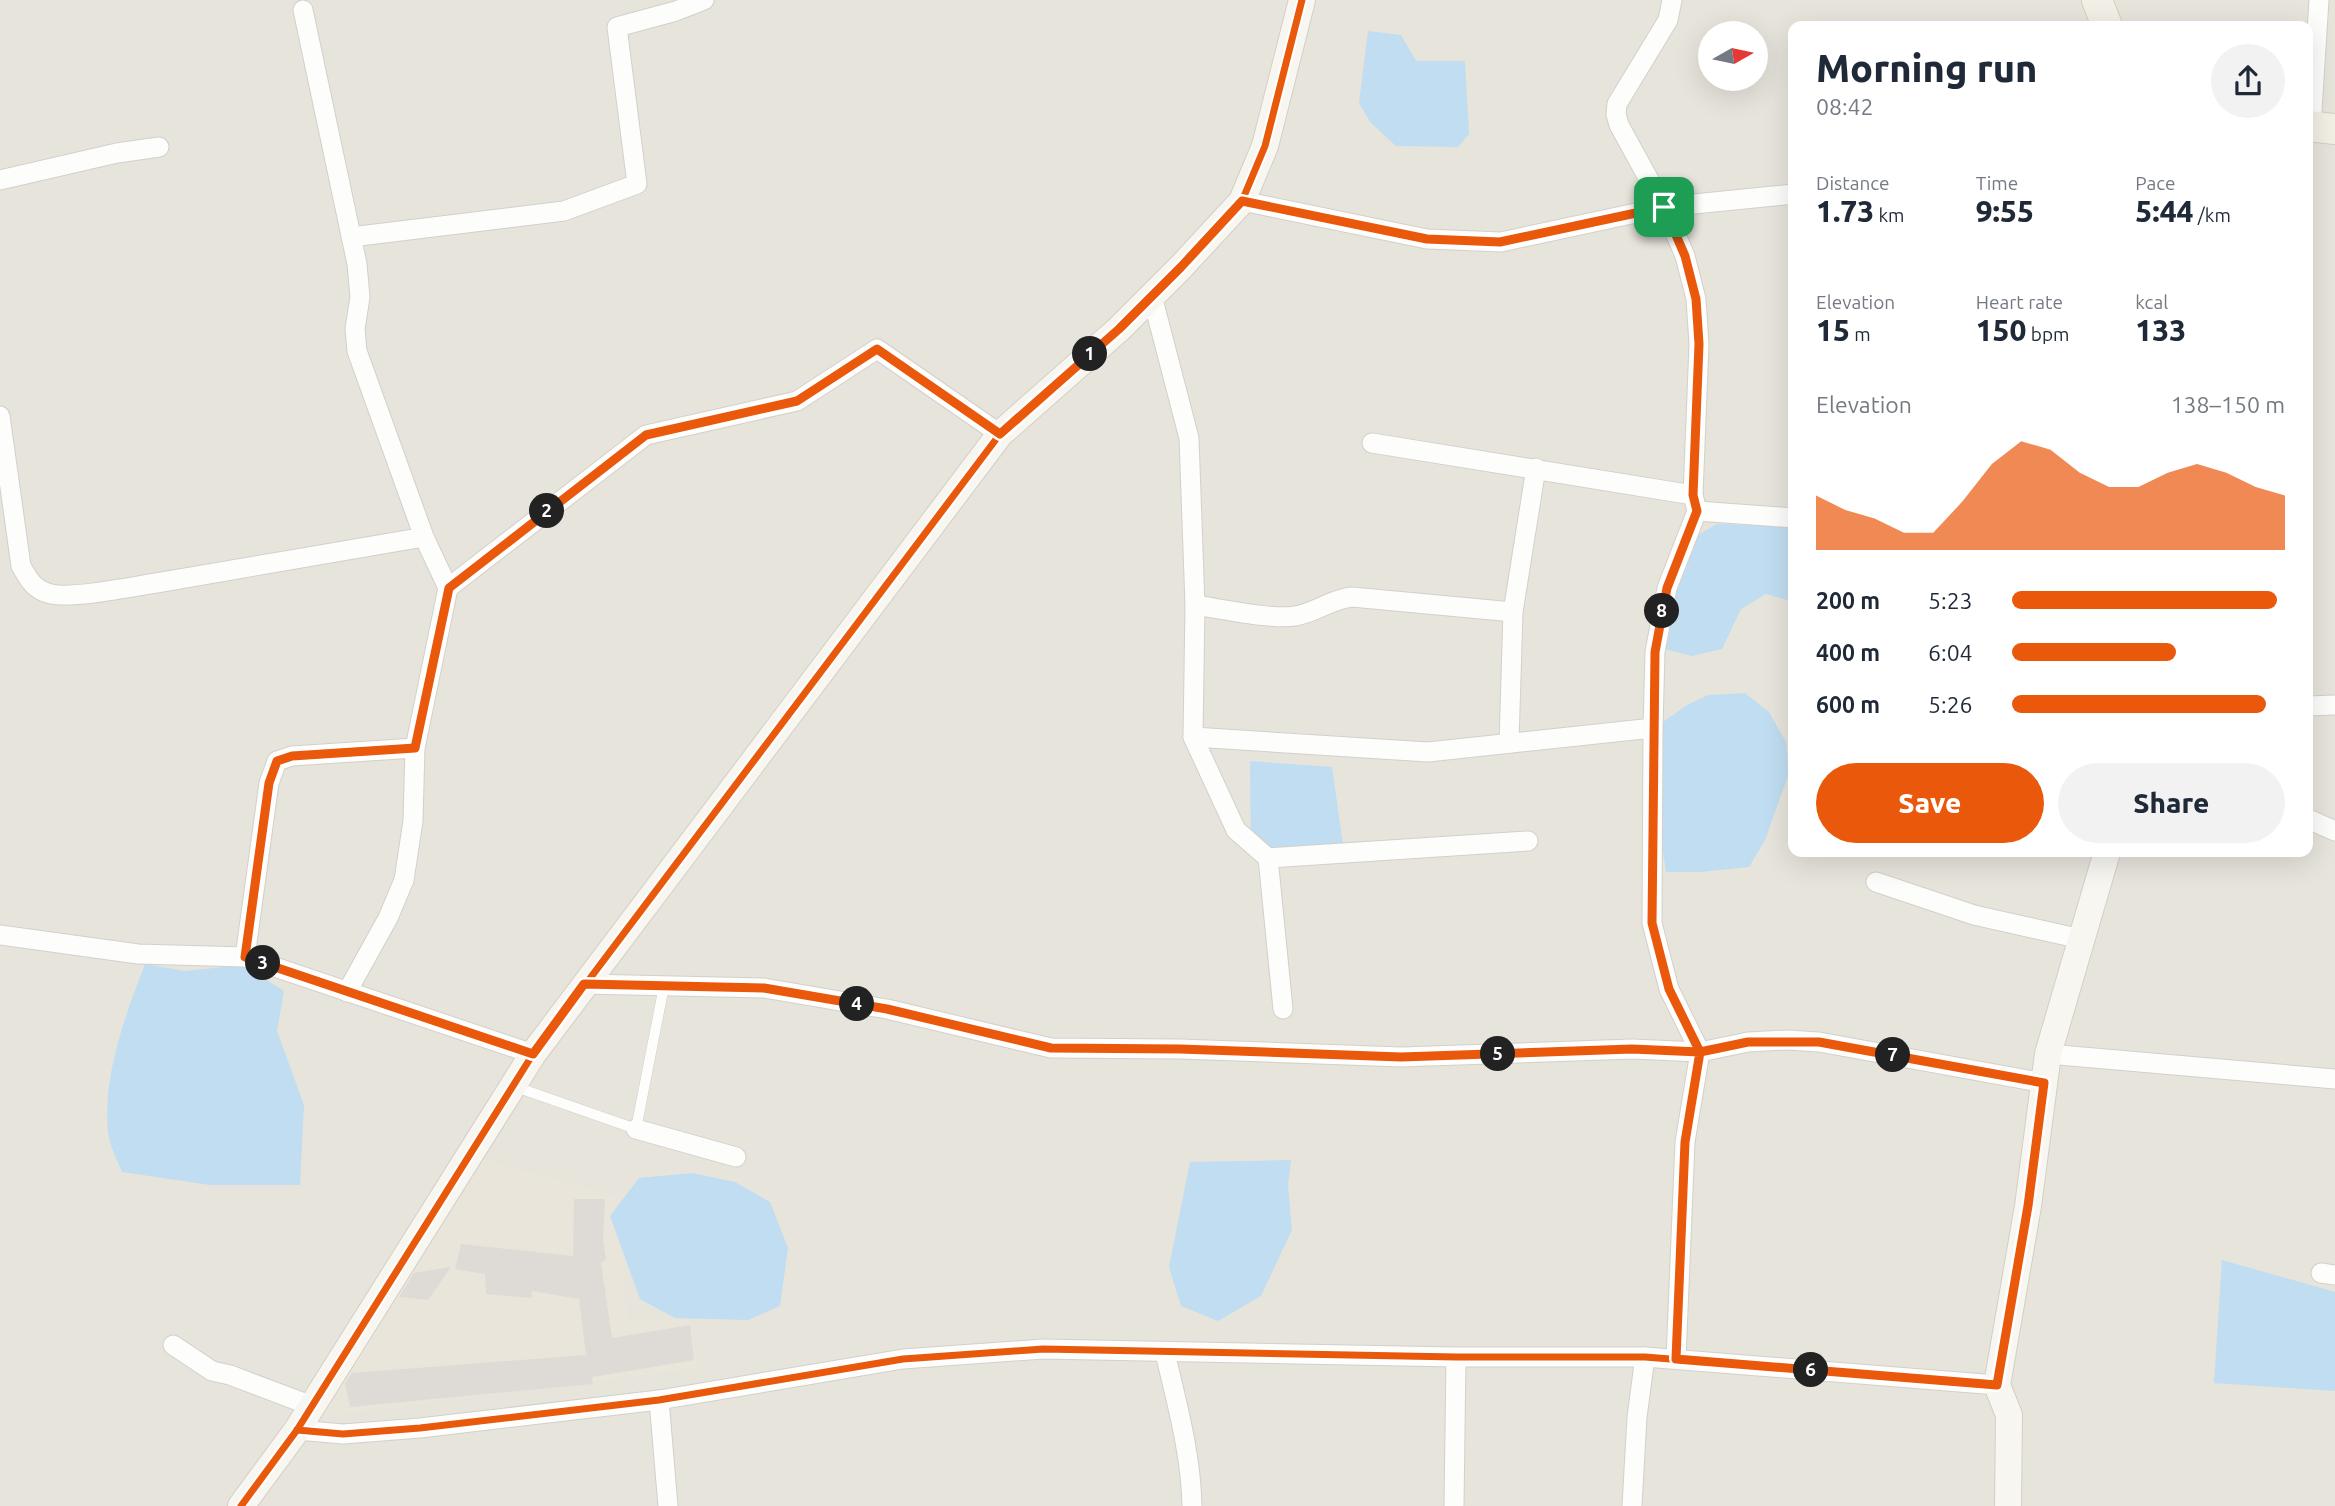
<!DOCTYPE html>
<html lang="en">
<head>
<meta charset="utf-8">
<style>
  :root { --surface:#fff; --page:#f2f2f3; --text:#1f2937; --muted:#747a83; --accent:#ea580c }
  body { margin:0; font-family:Ubuntu,sans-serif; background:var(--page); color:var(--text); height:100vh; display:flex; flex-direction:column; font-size:26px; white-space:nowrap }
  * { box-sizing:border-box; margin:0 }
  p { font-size:23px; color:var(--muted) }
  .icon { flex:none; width:38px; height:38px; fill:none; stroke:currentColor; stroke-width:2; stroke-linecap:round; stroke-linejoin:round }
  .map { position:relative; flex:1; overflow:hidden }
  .drawer { position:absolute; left:1788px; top:21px; width:525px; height:836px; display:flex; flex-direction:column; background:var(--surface); border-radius:14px; box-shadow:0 7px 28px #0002 }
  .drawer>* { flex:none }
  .needle { width:46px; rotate:81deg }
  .controls { position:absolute; left:1698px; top:21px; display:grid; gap:14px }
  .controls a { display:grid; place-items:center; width:70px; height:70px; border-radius:50%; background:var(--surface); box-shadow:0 7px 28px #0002; font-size:35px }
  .pin { position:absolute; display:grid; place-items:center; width:60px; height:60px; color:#fff; margin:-30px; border-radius:14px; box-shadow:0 4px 10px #0006 }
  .km { position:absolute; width:35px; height:35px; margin:-18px; border-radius:50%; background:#222; color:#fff; font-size:19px; line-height:35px; text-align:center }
  .round { display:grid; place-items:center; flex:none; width:74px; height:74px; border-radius:37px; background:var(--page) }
  .headline { display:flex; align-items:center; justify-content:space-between; height:119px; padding:0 28px }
  h1 { font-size:38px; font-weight:800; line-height:52px }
  .figures { display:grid; grid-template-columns:repeat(3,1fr); gap:10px; height:119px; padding:7px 28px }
  .figures div { display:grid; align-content:center }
  .figures b { font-size:30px; font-weight:800 }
  .figures small { font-size:19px; font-weight:400 }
  .figures p { font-size:19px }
  .chart { height:196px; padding:14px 28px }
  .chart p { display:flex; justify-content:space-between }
  .chart svg { width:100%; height:126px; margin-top:7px; fill:var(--accent); opacity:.7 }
  .action { display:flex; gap:14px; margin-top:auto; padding:14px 28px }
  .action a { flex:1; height:80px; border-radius:42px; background:var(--accent); color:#fff; font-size:28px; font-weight:800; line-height:80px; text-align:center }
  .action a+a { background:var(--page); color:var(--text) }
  ul { padding:0 28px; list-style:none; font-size:23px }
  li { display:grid; grid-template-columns:112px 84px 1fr; align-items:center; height:52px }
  li i { height:18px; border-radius:9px; background:var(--accent) }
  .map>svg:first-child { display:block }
</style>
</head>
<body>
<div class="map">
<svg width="2335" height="1506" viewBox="0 0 2335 1506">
  <rect width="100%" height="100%" fill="#f4f2ee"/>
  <path fill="#e7e4dc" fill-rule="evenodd" d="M0 0H2335V1506H0ZM1794 26H2308V852H1794ZM1710 33H1755V79H1710Z"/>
  <polygon fill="#eae5da" points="477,1158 617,1196 628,1321 688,1318 698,1368 320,1417"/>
  <g fill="#c0ddf1">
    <polygon points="1368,31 1401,35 1416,61 1465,61 1469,134 1458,147 1396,146 1371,123 1359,103"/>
    <polygon points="1717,524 1794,526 1794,602 1766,594 1741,609 1722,649 1692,656 1661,648 1680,567 1696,536"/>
    <polygon points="1745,693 1769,712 1786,742 1789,773 1765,840 1749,867 1700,872 1666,872 1660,831 1656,727 1687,705 1708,695"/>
    <polygon points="1250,761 1332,767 1345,859 1251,850"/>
    <path d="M145 964 185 971 243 965 284 991 277 1031 304 1105 300 1185H210L122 1172C117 1160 109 1145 108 1131 103 1074 125 1016 145 964Z"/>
    <polygon points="1291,1160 1288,1186 1292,1230 1261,1296 1218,1321 1181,1306 1169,1267 1190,1162"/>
    <polygon points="692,1173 735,1182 770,1202 788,1248 780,1306 748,1320 675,1318 640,1299 610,1216 639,1178"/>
    <polygon points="2222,1260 2335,1292 2335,1391 2214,1383"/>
  </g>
  <g fill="#dedbd6">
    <polygon points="574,1199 605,1199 603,1240 606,1259 601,1263 612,1338 690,1325 694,1360 592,1377 593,1384 350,1407 345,1383 352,1373 586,1355 579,1299 532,1291 531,1298 486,1294 485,1274 455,1269 461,1244 573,1256"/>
    <polygon points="451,1267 428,1300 399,1297 414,1273"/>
  </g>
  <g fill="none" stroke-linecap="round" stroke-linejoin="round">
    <defs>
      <polyline id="lane" points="516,1087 636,1129 664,986"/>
      <g id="street">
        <polyline points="1672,0 1668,20 1617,104 1616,114 1619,125 1664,207 1685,256 1696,299 1699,344 1693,495 1697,511 1667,588 1655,652 1653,728 1652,923 1669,989 1700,1052 1685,1142 1676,1359"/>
        <polyline points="303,10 357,264 360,297 355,329 357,351 424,537"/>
        <polyline points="2311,126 2319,0"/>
        <polyline points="0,180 117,153 159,147"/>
        <polyline points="1242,201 1427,239 1501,242 1664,207 1794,194"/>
        <polyline points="351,237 564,211 637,184 617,27 676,11 704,0"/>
        <polyline points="1152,296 1189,438 1195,605 1193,737 1236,830 1268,858 1283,1009"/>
        <path d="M0 416 21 566C29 580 34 590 51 594 74 599 136 586 162 582 249 567 337 552 424 537L448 588 646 435 797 401 877 349 1000 434"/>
        <polyline points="1372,443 1693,495"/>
        <polyline points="1697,511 1794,518"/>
        <path d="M1195 605C1221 609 1272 620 1295 616 1315 613 1331 599 1352 597L1513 612"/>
        <polyline points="2308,706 2335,705"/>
        <polyline points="1193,737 1428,752 1653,728"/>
        <polyline points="1509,743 1513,612 1536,468"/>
        <polyline points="2308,819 2335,831"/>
        <polyline points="1268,858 1528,841"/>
        <polyline points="1876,882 1974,915 2081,939"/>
        <polyline points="0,935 138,954 245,957 533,1054"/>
        <polyline points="245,957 269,783 277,761 292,756 415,748"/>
        <polyline points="584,984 764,988 887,1009 1051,1048 1180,1049 1401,1057 1632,1049 1700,1052 1748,1042 1787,1040 1819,1042 2044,1083"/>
        <polyline points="347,992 388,918 404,880 413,821 415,748 448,588"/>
        <polyline points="2048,1054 2335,1079"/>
        <polyline points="636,1129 736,1157"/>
        <polyline points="2321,1273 2335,1275"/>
        <polyline points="173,1345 212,1371 230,1375 312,1406"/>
        <path d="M1165 1353C1177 1404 1191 1454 1192 1506"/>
        <polyline points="659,1400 668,1506"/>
        <polyline points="297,1430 343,1434 420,1428 659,1400 903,1359 1043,1349 1456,1357 1645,1357 1997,1385"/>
        <polyline points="1454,1506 1456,1357"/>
        <polyline points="1632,1506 1637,1417 1645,1357"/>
      </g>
      <g id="secondary">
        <polyline points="241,1506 297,1430 533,1054 1000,434 1119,329 1181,267 1242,201 1265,146 1302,0"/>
        <polyline points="2008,1506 2009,1415 1997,1385 2028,1206 2048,1054 2107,852"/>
      </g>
      <g id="primary">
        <polyline points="2097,0 2107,26"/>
        <polyline points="2308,126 2335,129"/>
      </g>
    </defs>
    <use href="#lane" stroke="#d2d0cb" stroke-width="11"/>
    <use href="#street" stroke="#d2d0cb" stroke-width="21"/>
    <use href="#secondary" stroke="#d3cfc5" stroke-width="28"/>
    <use href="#primary" stroke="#d6cebb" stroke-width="32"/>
    <use href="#lane" stroke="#fdfdfc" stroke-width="10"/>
    <use href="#street" stroke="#fdfdfc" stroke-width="19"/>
    <use href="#secondary" stroke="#f7f6f1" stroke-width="26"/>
    <use href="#primary" stroke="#f2efe6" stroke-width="30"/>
    <defs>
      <g id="cycleway">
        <polyline points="297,1430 343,1434 420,1428 659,1400 903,1359 1043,1349 1456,1357 1645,1357 1997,1385"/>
        <polyline points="241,1506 297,1430 533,1054 1000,434 1119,329 1181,267 1242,201 1265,146 1302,0"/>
      </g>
    </defs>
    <use href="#cycleway" stroke="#fff" stroke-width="11"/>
    <use href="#cycleway" stroke="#e8590c" stroke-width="7"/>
  </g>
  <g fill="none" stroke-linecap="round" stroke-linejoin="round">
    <defs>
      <polyline id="route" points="1664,207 1500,242 1427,239 1242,201 1181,267 1119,329 1000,434 877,349 797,401 646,435 449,588 415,748 292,756 277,761 269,783 245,957 533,1054 584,984 764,988 887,1009 1051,1048 1180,1049 1401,1057 1632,1049 1700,1052 1685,1142 1676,1359 1997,1385 2028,1206 2044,1083 1819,1042 1748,1042 1700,1052 1669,989 1652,923 1655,652 1667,588 1697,511 1693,495 1699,344 1696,299 1685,256 1664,207"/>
    </defs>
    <use href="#route" stroke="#fff" stroke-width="14"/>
    <use href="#route" stroke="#ea580c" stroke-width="9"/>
  </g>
</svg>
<div class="controls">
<a><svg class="needle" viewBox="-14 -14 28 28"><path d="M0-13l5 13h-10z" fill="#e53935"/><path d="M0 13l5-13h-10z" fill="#747a83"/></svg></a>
</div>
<div class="pin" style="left:1664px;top:207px;background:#1e9e55"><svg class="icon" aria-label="arrive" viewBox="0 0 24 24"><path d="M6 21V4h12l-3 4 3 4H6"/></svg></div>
<b class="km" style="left:1090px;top:354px">1</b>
<b class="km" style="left:547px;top:511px">2</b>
<b class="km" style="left:263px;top:963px">3</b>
<b class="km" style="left:857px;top:1004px">4</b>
<b class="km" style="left:1498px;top:1054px">5</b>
<b class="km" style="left:1811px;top:1370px">6</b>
<b class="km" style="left:1893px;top:1055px">7</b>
<b class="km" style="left:1662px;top:611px">8</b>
<section class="drawer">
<div class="headline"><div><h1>Morning run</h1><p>08:42</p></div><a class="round"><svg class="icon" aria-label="share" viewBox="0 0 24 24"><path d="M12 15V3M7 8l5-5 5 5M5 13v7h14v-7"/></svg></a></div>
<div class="figures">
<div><p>Distance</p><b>1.73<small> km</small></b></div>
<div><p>Time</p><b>9:55</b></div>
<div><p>Pace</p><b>5:44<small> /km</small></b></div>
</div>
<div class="figures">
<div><p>Elevation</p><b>15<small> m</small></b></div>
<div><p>Heart rate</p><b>150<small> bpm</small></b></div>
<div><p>kcal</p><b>133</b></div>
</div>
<div class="chart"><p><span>Elevation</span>138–150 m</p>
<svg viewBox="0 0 160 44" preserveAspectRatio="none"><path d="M0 44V25L10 30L20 33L30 38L40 38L50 27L60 14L70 6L80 9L90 17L100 22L110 22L120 17L130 14L140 17L150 22L160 25V44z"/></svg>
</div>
<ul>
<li><b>200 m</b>5:23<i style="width:97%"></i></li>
<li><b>400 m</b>6:04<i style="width:60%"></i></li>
<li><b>600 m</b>5:26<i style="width:93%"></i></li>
</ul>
<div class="action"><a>Save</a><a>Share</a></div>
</section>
</div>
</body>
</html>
